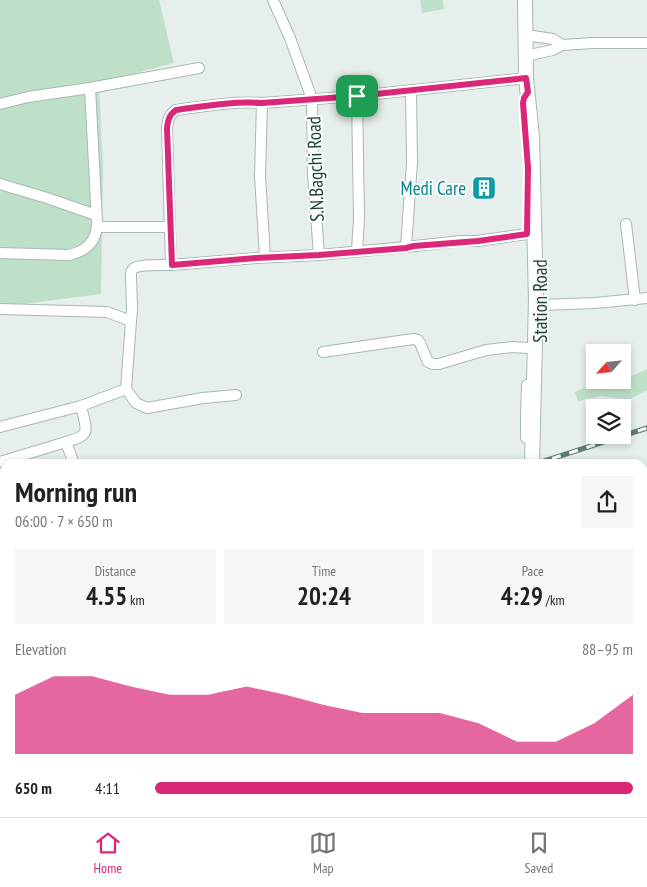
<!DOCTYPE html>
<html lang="en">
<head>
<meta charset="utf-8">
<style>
  :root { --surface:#fff; --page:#f6f6f6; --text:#222; --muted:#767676; --line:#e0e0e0; --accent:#db2777 }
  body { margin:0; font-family:"PT Sans Narrow",sans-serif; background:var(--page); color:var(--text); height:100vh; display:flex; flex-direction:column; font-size:19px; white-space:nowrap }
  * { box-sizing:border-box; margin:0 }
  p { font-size:16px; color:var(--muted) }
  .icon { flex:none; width:28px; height:28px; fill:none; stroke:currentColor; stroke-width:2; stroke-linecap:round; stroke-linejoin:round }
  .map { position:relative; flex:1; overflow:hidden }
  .side { position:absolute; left:0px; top:459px; width:648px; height:359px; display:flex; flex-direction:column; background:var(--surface); border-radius:15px 15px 0 0; box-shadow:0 2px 8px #0003 }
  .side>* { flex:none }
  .needle { width:32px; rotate:243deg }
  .controls { position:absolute; left:586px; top:344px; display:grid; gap:10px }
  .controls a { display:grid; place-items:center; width:45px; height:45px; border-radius:0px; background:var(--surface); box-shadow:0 2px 8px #0003; font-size:25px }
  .pin { position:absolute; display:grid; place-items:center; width:42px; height:42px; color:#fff; margin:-21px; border-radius:10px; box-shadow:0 2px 8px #0006 }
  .round { display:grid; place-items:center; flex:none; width:52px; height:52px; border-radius:0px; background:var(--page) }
  .headline { display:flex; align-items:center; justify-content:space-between; height:85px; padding:0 15px }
  h1 { font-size:28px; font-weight:600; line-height:38px }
  .metrics { display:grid; grid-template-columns:repeat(3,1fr); gap:8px; height:85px; padding:5px 15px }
  .metrics div { display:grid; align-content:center; border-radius:0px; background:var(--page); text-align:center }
  .metrics b { font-size:25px; font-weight:600 }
  .metrics small { font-size:14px; font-weight:400 }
  .metrics p { font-size:14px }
  .chart { height:140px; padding:10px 15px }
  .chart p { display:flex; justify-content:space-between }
  .chart svg { width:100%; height:90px; margin-top:5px; fill:var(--accent); opacity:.7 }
  ul { padding:0 15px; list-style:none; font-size:16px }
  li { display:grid; grid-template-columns:80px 60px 1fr; align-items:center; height:38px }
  li i { height:12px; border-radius:6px; background:var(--accent) }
  .menu { display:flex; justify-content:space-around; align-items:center; height:70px; border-top:1px solid var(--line); background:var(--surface); font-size:14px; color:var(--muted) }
  .menu a { display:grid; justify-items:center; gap:2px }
  .menu .current { color:var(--accent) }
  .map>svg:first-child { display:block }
</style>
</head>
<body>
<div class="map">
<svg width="647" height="817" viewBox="0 0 647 817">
  <rect width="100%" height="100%" fill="#e6efeb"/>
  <polygon fill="#d4dfda" points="332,812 537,812 540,817 314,817"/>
  <g fill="#bfe0c8">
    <polygon points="0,0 159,0 174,63 99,83 103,169 101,294 0,307"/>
    <polygon points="420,0 443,0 444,9 422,13"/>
    <polygon points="647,369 647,390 629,400 602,396 578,401 575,392 596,382 621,381"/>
  </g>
  <polygon fill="#8ec9d4" points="5,763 5,812 126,813 107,817 0,817 0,764"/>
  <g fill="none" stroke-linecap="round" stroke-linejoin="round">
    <defs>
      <g id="lane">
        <polyline points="642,791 647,789"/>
        <path d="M351 817C363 814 373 811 386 817"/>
      </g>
      <g id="street">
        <polyline points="273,0 290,38 312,99 313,174 319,255"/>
        <polyline points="525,35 553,39 562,45"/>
        <polyline points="525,56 553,50 562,45 593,43 647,43"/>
        <path d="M526 78 357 96 262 103C233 101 205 106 176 110 169 115 168 120 167 128L171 265 256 258 319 255 406 247 461 241H477L527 234"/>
        <polyline points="357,96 359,218 357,251"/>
        <polyline points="262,103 260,176 265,257"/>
        <polyline points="0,104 28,97 90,88 199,68"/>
        <polyline points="0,184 47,198 96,215"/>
        <polyline points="626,224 635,300"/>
        <polyline points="97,227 170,227"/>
        <polyline points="406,247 412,163 411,90"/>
        <path d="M0 253 69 255C87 251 97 241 97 222L90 88"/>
        <polyline points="541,305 595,303 647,298"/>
        <path d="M0 309 107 312 131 321 132 310 131 276C131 272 131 271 134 268 141 264 163 265 171 265"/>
        <polyline points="323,352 413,339 418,340 420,343 428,362 433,364 439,364 486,350 513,347 528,348"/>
        <polyline points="126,389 136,403 147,408 203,398 236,395"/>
        <polyline points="0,427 81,406"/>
        <polyline points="526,438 526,415 527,385"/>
        <polyline points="0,462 66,442"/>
        <path d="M74 464 66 442C93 435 86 430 81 406L126 389 131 321"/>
        <polyline points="642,534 647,533"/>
        <polyline points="642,623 647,623"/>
      </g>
      <g id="secondary">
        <polyline points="525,0 526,78 532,137 536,300 532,464"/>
        <polyline points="578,812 581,817"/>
        <polyline points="240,817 246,812"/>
      </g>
    </defs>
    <use href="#lane" stroke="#a8b8b2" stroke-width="8"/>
    <use href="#street" stroke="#a8b8b2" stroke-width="12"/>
    <use href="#secondary" stroke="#a4bbb3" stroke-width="16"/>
    <use href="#lane" stroke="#fff" stroke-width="5"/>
    <use href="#street" stroke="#fff" stroke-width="10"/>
    <use href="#secondary" stroke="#fff" stroke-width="14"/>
    <defs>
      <g id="rail">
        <polyline points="535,464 647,428"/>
        <polyline points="0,630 5,628"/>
        <polyline points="0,638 5,637"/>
      </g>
    </defs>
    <use href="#rail" stroke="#5f7d75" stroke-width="5"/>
    <use href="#rail" stroke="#f7fbf9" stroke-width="3" stroke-dasharray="9" stroke-linecap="butt"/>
  </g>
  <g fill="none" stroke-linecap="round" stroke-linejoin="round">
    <defs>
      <path id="route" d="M526 78 528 92 524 98 523 103 528 168 527 234 478 241 414 246 406 248 319 255 256 258 172 265 167 128C168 120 169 115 176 110 205 106 233 101 262 103L357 96Z"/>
    </defs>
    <use href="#route" stroke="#fff" stroke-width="10"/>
    <use href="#route" stroke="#db2777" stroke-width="6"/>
  </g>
  <defs>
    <symbol id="building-square" viewBox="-11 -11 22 22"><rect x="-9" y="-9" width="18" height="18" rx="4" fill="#0f9aa8" stroke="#f7fbf9"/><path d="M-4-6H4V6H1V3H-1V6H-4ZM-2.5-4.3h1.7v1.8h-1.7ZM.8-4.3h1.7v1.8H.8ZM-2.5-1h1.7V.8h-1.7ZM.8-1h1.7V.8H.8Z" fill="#fff"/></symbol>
  </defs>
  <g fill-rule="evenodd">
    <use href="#building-square" x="470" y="174" width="28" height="28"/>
  </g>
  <g text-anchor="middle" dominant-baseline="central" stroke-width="4" stroke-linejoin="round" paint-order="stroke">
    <g font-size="19" fill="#24423a" stroke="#f7fbf9">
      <text transform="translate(315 169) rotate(-92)">S.N.Bagchi Road</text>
      <text transform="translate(540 301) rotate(-90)">Station Road</text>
    </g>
    <g font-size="19" fill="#0d838f" stroke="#f7fbf9" text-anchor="end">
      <text x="466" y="188">Medi Care</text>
    </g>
  </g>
</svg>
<div class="controls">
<a><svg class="needle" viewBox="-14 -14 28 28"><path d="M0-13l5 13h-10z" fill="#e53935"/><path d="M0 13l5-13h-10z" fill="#767676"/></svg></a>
<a><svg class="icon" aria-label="layers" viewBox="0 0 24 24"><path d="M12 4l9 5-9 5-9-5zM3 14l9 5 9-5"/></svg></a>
</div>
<div class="pin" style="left:357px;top:96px;background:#1e9e55"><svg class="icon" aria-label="arrive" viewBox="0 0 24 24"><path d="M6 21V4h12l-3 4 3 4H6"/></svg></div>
<section class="side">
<div class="headline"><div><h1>Morning run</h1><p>06:00 · 7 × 650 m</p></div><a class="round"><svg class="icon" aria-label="share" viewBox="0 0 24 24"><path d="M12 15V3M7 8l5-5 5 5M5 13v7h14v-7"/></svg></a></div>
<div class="metrics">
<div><p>Distance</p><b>4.55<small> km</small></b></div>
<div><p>Time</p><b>20:24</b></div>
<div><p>Pace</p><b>4:29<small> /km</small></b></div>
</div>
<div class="chart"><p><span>Elevation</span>88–95 m</p>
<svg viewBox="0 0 160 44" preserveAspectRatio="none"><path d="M0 44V15L10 6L20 6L30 11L40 15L50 15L60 11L70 15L80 20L90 24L100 24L110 24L120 29L130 38L140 38L150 29L160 15V44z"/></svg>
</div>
<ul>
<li><b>650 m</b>4:11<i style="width:100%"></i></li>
</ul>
</section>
</div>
<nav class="menu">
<a class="current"><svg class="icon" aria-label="home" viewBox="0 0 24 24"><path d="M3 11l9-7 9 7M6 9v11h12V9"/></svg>Home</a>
<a><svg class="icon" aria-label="map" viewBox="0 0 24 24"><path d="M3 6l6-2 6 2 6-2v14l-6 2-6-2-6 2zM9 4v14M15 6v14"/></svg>Map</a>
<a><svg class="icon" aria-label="saved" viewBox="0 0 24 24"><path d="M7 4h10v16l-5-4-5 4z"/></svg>Saved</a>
</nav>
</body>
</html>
